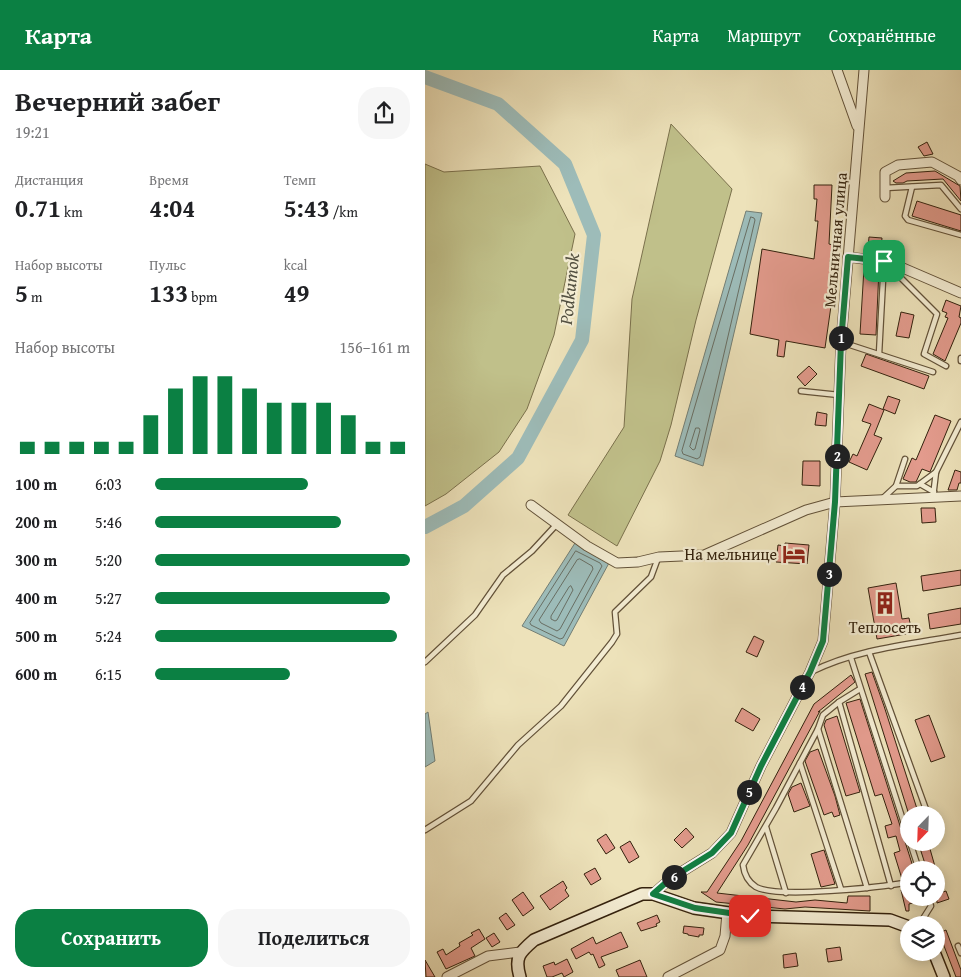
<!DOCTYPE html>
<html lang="ru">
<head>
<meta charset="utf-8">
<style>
  :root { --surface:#fff; --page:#f6f6f6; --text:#202124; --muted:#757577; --accent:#0b8043 }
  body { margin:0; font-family:"Gentium Book Plus",serif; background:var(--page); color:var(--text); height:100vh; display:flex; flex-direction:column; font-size:19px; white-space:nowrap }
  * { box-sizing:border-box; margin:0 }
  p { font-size:16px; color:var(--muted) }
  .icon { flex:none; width:28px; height:28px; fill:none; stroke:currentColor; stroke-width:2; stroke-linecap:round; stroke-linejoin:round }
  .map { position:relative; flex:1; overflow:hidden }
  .side { display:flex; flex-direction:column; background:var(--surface); width:425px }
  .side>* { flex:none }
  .needle { width:32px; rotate:203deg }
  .fabs { position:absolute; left:475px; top:736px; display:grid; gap:10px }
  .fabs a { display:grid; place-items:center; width:45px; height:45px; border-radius:50%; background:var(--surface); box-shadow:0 2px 12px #0003; font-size:25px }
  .pin { position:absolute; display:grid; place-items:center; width:42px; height:42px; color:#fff; margin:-21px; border-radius:10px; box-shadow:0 2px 8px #0006 }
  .km { position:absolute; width:25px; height:25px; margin:-12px; border-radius:50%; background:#222; color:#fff; font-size:14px; line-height:25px; text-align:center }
  .round { display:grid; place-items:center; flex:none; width:52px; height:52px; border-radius:20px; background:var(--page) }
  .head { display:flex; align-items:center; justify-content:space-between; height:85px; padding:0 15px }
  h1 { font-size:28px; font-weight:700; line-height:38px }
  .metrics { display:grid; grid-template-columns:repeat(3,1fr); gap:8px; height:85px; padding:5px 15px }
  .metrics div { display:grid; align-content:center }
  .metrics b { font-size:25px; font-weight:700 }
  .metrics small { font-size:14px; font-weight:400 }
  .metrics p { font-size:14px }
  .chart { height:140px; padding:10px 15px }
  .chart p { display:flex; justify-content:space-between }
  .chart svg { width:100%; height:90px; margin-top:5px; stroke:var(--accent); stroke-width:6 }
  .cta { display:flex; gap:10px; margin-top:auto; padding:10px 15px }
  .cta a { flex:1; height:58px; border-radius:20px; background:var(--accent); color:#fff; font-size:20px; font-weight:700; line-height:58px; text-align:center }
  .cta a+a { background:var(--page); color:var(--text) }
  ul { padding:0 15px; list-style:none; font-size:16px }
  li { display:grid; grid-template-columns:80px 60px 1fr; align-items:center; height:38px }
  li i { height:12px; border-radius:6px; background:var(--accent) }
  header { display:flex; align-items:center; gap:30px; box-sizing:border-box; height:70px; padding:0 25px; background:var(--accent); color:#fff }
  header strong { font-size:24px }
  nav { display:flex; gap:28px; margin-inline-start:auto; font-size:18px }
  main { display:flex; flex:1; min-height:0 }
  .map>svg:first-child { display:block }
</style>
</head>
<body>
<header>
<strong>Карта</strong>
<nav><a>Карта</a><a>Маршрут</a><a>Сохранённые</a></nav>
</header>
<main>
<section class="side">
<div class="head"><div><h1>Вечерний забег</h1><p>19:21</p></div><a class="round"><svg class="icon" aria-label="share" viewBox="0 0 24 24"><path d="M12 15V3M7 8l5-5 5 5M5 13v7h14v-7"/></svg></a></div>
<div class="metrics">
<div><p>Дистанция</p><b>0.71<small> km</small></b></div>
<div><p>Время</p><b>4:04</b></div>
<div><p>Темп</p><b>5:43<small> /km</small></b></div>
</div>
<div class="metrics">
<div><p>Набор высоты</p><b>5<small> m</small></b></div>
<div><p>Пульс</p><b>133<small> bpm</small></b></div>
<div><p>kcal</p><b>49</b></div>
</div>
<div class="chart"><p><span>Набор высоты</span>156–161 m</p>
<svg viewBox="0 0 160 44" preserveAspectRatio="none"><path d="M5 44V38M15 44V38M25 44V38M35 44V38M45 44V38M55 44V25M65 44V12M75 44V6M85 44V6M95 44V12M105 44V19M115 44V19M125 44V19M135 44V25M145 44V38M155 44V38"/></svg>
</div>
<ul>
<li><b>100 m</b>6:03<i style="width:60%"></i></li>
<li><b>200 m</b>5:46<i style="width:73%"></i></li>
<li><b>300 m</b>5:20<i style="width:100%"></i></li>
<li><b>400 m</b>5:27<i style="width:92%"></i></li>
<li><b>500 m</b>5:24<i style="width:95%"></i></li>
<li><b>600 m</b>6:15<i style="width:53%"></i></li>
</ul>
<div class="cta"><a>Сохранить</a><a>Поделиться</a></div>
</section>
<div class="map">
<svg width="536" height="907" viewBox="0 0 536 907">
  <rect width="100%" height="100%" fill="#ede2ba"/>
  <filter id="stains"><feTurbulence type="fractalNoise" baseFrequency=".004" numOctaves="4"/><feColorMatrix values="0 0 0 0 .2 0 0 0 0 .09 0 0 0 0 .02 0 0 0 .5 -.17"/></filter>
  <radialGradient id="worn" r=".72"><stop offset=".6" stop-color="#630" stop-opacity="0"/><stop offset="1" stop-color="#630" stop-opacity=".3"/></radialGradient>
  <g fill="#c0c08a" stroke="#7a704c">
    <polygon points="246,54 307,119 271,250 246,355 235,391 192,476 143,445 199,357 207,229"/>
    <polygon points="0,94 19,102 115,96 150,164 129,265 102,339 74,382 21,424 0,436"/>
  </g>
  <g fill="#9dbcb9" stroke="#737e74">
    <polygon points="321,141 337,143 278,396 250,386"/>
    <polygon points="150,473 184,493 139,576 97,556"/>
    <polygon points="3,642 10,691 0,697 0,644"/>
  </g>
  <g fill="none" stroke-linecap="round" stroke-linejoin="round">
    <g stroke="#686e63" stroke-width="1">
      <polygon points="326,147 329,148 330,150 275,387 272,389 258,384 257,381"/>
      <polygon points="271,358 274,358 275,360 270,379 268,380 265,377"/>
      <polygon points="151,481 175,493 177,496 138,568 135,569 106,555 105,553"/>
      <polygon points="155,489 167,496 168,499 135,559 132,561 116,553 114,550 152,490"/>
      <polygon points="146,516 148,520 132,550 130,551 126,549 126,546 144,517"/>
    </g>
    <polyline stroke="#9dbcb9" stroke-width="14" points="0,7 73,34 140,94 169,165 157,270 93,388 39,436 0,457"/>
  </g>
  <g fill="#e39b8d" stroke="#33210d">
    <polygon points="502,72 508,84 499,86 493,77"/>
    <polygon points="510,101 535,116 536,131 518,109 482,111 478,113 471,113 468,111 481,103"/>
    <polygon points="389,115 407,115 404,174 408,175 405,192 412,194 400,278 361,271 359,287 352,286 354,270 325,264 337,179 389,189 393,151 390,151 392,129 389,129"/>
    <polygon points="492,131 536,145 536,161 487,146"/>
    <polygon points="444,167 457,168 456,179 443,178"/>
    <polygon points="439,198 454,199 451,265 435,264"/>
    <polygon points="521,230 536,236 534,247 536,248 536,253 520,291 508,284 523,248 520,247 522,243 517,241"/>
    <polygon points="476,242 489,245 484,268 471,266"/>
    <polygon points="441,284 504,306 499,319 436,296"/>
    <polygon points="384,296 392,304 380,316 372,307"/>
    <polygon points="463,326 475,330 470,344 458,339"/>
    <polygon points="444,334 459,340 449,365 457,368 442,400 424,392 428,384 432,386 446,354 437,351"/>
    <polygon points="392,342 402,344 401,356 390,355"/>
    <polygon points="510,345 526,351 505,402 497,399 491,412 485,412 478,409 487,388 491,390"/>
    <polygon points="378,391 395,391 395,416 377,415"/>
    <polygon points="530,400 536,402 536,413 534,413 532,420 523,420"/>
    <polygon points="496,438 510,438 511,452 497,453"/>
    <polygon points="360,473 384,475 382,494 351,492 353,475 360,476"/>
    <polygon points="536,500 536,515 498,521 496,506"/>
    <polygon points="471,513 477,549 484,548 487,563 452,569 443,518"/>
    <polygon points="536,538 536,554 505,559 503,544"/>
    <polygon points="329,566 339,571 332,587 321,582"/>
    <polygon points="447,602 459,636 494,745 484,745 440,604"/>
    <polygon points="426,605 430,612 393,642 395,641 323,775 292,823 371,832 390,830 422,833 423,826 445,826 445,841 380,837 360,839 291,832 276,822 282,822 316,771 389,634"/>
    <polygon points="435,629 489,800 484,800 484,808 477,809 469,783 475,781 471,766 463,768 460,756 467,754 457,724 450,726 421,633"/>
    <polygon points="317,638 335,649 328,661 310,651"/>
    <polygon points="504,645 520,687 506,692 490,650"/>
    <polygon points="412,646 435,722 421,726 399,655 401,650"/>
    <polygon points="393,679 410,726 415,745 409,747 407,742 399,745 380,691 385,682"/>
    <polygon points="376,713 385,736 369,742 363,724 367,717"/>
    <polygon points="261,758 269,767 257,778 249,770"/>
    <polygon points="181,764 190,778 181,784 172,770"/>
    <polygon points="205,771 214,787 204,793 195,777"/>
    <polygon points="493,772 503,772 511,800 502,800"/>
    <polygon points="399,780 410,814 396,817 386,784"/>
    <polygon points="170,798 176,809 166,815 159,804"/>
    <polygon points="511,804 513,804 518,822 521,821 524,829 512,833"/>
    <polygon points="138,811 142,818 140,820 144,826 125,840 115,826"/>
    <polygon points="484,816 484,828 499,828 499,830 484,834 484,841 481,841 476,820"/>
    <polygon points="98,822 109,838 98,846 87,830"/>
    <polygon points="81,843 90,855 82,860 74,848"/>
    <polygon points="232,845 235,852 231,854 232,856 216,861 212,853"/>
    <polygon points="259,856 279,858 278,865 274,865 274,867 263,865 263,864 258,863"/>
    <polygon points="54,859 60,869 46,878 50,886 21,899 12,882 18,879 21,885 35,876 34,873 48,865 46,863"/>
    <polygon points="521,860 536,900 536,907 531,907 514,863"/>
    <polygon points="196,862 203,877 176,887 180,895 174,898 168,884 166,885 164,882 151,889 146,879 168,867 171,874"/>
    <polygon points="69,863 75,872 67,877 61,868"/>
    <polygon points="415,877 417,890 403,892 401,879"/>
    <polygon points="371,883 373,896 359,898 358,885"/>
    <polygon points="142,889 148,902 139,907 137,903 127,907 122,907 118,896 129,892 130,895"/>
    <polygon points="0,890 10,907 1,907"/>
    <polygon points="215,890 222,907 194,907 191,900"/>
  </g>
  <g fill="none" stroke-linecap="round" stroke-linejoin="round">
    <defs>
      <g id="lane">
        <polyline points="487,117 480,146 483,150 536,165"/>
        <polyline points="460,118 516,115 536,139"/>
        <polyline points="416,272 508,302"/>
        <polyline points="454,284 459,191 512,244 499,284 521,296"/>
        <polyline points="536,288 536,291"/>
        <polyline points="376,321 414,325"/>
        <polyline points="495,414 509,422"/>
        <polyline points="471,416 480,389"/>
        <polyline points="508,427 511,402 536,352"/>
        <polyline points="457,429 471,416 492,416 511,402"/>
        <polyline points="444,582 503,745"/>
        <polyline points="426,588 484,769"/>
        <polyline points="0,592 50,545 78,505 107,481 132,454"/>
        <path d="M386 602C431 579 487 574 536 565"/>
        <path d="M435 619 414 632 398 645 393 659 351 738 318 795C319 803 323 812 331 817 353 829 457 817 484 812"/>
        <polyline points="414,632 466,816"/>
        <polyline points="393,659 442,818"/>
        <polyline points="375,693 416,819"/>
        <polyline points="341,757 361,823"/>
        <polyline points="0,760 46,731 93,675 136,636 187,572 192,564 190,542 226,507 233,488"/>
        <polyline points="511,766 512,767"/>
        <polyline points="485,772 494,800"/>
        <polyline points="494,855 506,836 503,828"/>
        <polyline points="533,876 536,883"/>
      </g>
      <g id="street">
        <polyline points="412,0 432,56"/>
        <polyline points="460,127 460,102 473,95 507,92 533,106 536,110"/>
        <polyline points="423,187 464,192 536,223"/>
        <polyline points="106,435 162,476 192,493 213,492 234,487 279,485 381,440 410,432 536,426"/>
        <polyline points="228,824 245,809 287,783 306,763 336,696 385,602 398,571 410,432 416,272 439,0"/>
        <polyline points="22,907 63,886 95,882"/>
        <polyline points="243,907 295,880 300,866 302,843"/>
      </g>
      <g id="secondary">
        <polyline points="509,882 519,907"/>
        <path d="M95 907C89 887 95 882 109 870L217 824H228L269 838 325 846 465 850 484 857"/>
      </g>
    </defs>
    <use href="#lane" stroke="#625138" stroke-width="7"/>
    <use href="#street" stroke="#625138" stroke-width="11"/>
    <use href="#secondary" stroke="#33210d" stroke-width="14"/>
    <use href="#lane" stroke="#f3ecd2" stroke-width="4.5"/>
    <use href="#street" stroke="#f3ecd2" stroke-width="9"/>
    <use href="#secondary" stroke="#f3ecd2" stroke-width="11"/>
  </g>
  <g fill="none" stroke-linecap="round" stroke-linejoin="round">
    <defs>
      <polyline id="route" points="325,846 270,838 228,824 245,809 287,783 306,763 336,696 385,602 398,571 410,432 416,272 423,187 459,191"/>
    </defs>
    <use href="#route" stroke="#fff" stroke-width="10"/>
    <use href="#route" stroke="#0b8043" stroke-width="6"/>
  </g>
  <defs>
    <symbol id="hotel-bare" viewBox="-9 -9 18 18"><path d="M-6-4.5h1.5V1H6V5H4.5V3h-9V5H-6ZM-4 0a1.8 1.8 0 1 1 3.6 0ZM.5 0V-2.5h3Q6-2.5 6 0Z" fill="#8f2418" stroke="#f3ecd2" stroke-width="2.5" paint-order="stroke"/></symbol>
    <symbol id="building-bare" viewBox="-9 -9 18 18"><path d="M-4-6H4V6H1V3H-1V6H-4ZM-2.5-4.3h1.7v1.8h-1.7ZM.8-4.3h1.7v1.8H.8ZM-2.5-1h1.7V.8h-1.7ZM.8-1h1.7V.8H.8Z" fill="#8f2418" stroke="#f3ecd2" stroke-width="2.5" paint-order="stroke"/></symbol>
  </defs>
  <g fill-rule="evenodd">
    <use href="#hotel-bare" x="353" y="468" width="32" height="32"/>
    <use href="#building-bare" x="444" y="517" width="32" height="32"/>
  </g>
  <g text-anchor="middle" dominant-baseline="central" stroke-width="4.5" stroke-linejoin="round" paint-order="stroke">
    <g font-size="16" fill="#33210d" stroke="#f3ecd2">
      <text transform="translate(410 170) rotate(-85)">Мельничная улица</text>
    </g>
    <g font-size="16" fill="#33210d" stroke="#f3ecd2" text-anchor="end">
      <text x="352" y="484">На мельнице</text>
      <text x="460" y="557" text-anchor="middle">Теплосеть</text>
    </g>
    <g font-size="18" font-style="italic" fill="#535041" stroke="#f3ecd2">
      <text transform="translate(144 219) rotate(-84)">Podkumok</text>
    </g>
  </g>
  <rect width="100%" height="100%" filter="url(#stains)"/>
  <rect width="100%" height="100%" fill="url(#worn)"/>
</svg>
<div class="fabs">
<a><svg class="needle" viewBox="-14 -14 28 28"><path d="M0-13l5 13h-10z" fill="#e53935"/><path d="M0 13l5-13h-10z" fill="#757577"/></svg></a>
<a><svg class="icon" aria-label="locate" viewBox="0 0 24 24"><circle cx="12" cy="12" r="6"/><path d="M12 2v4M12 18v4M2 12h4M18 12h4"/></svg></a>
<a><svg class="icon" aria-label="layers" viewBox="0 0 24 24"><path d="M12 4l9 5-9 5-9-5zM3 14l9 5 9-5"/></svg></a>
</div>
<div class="pin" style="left:459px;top:191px;background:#1e9e55"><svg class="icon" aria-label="arrive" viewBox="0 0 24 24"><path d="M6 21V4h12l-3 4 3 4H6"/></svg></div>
<div class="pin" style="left:325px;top:846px;background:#d93025"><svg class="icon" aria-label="check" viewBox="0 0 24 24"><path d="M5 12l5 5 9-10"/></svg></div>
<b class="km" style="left:416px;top:268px">1</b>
<b class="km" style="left:412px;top:386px">2</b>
<b class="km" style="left:404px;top:504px">3</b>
<b class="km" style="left:377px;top:617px">4</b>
<b class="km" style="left:324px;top:722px">5</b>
<b class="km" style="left:249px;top:807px">6</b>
</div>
</main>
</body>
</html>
